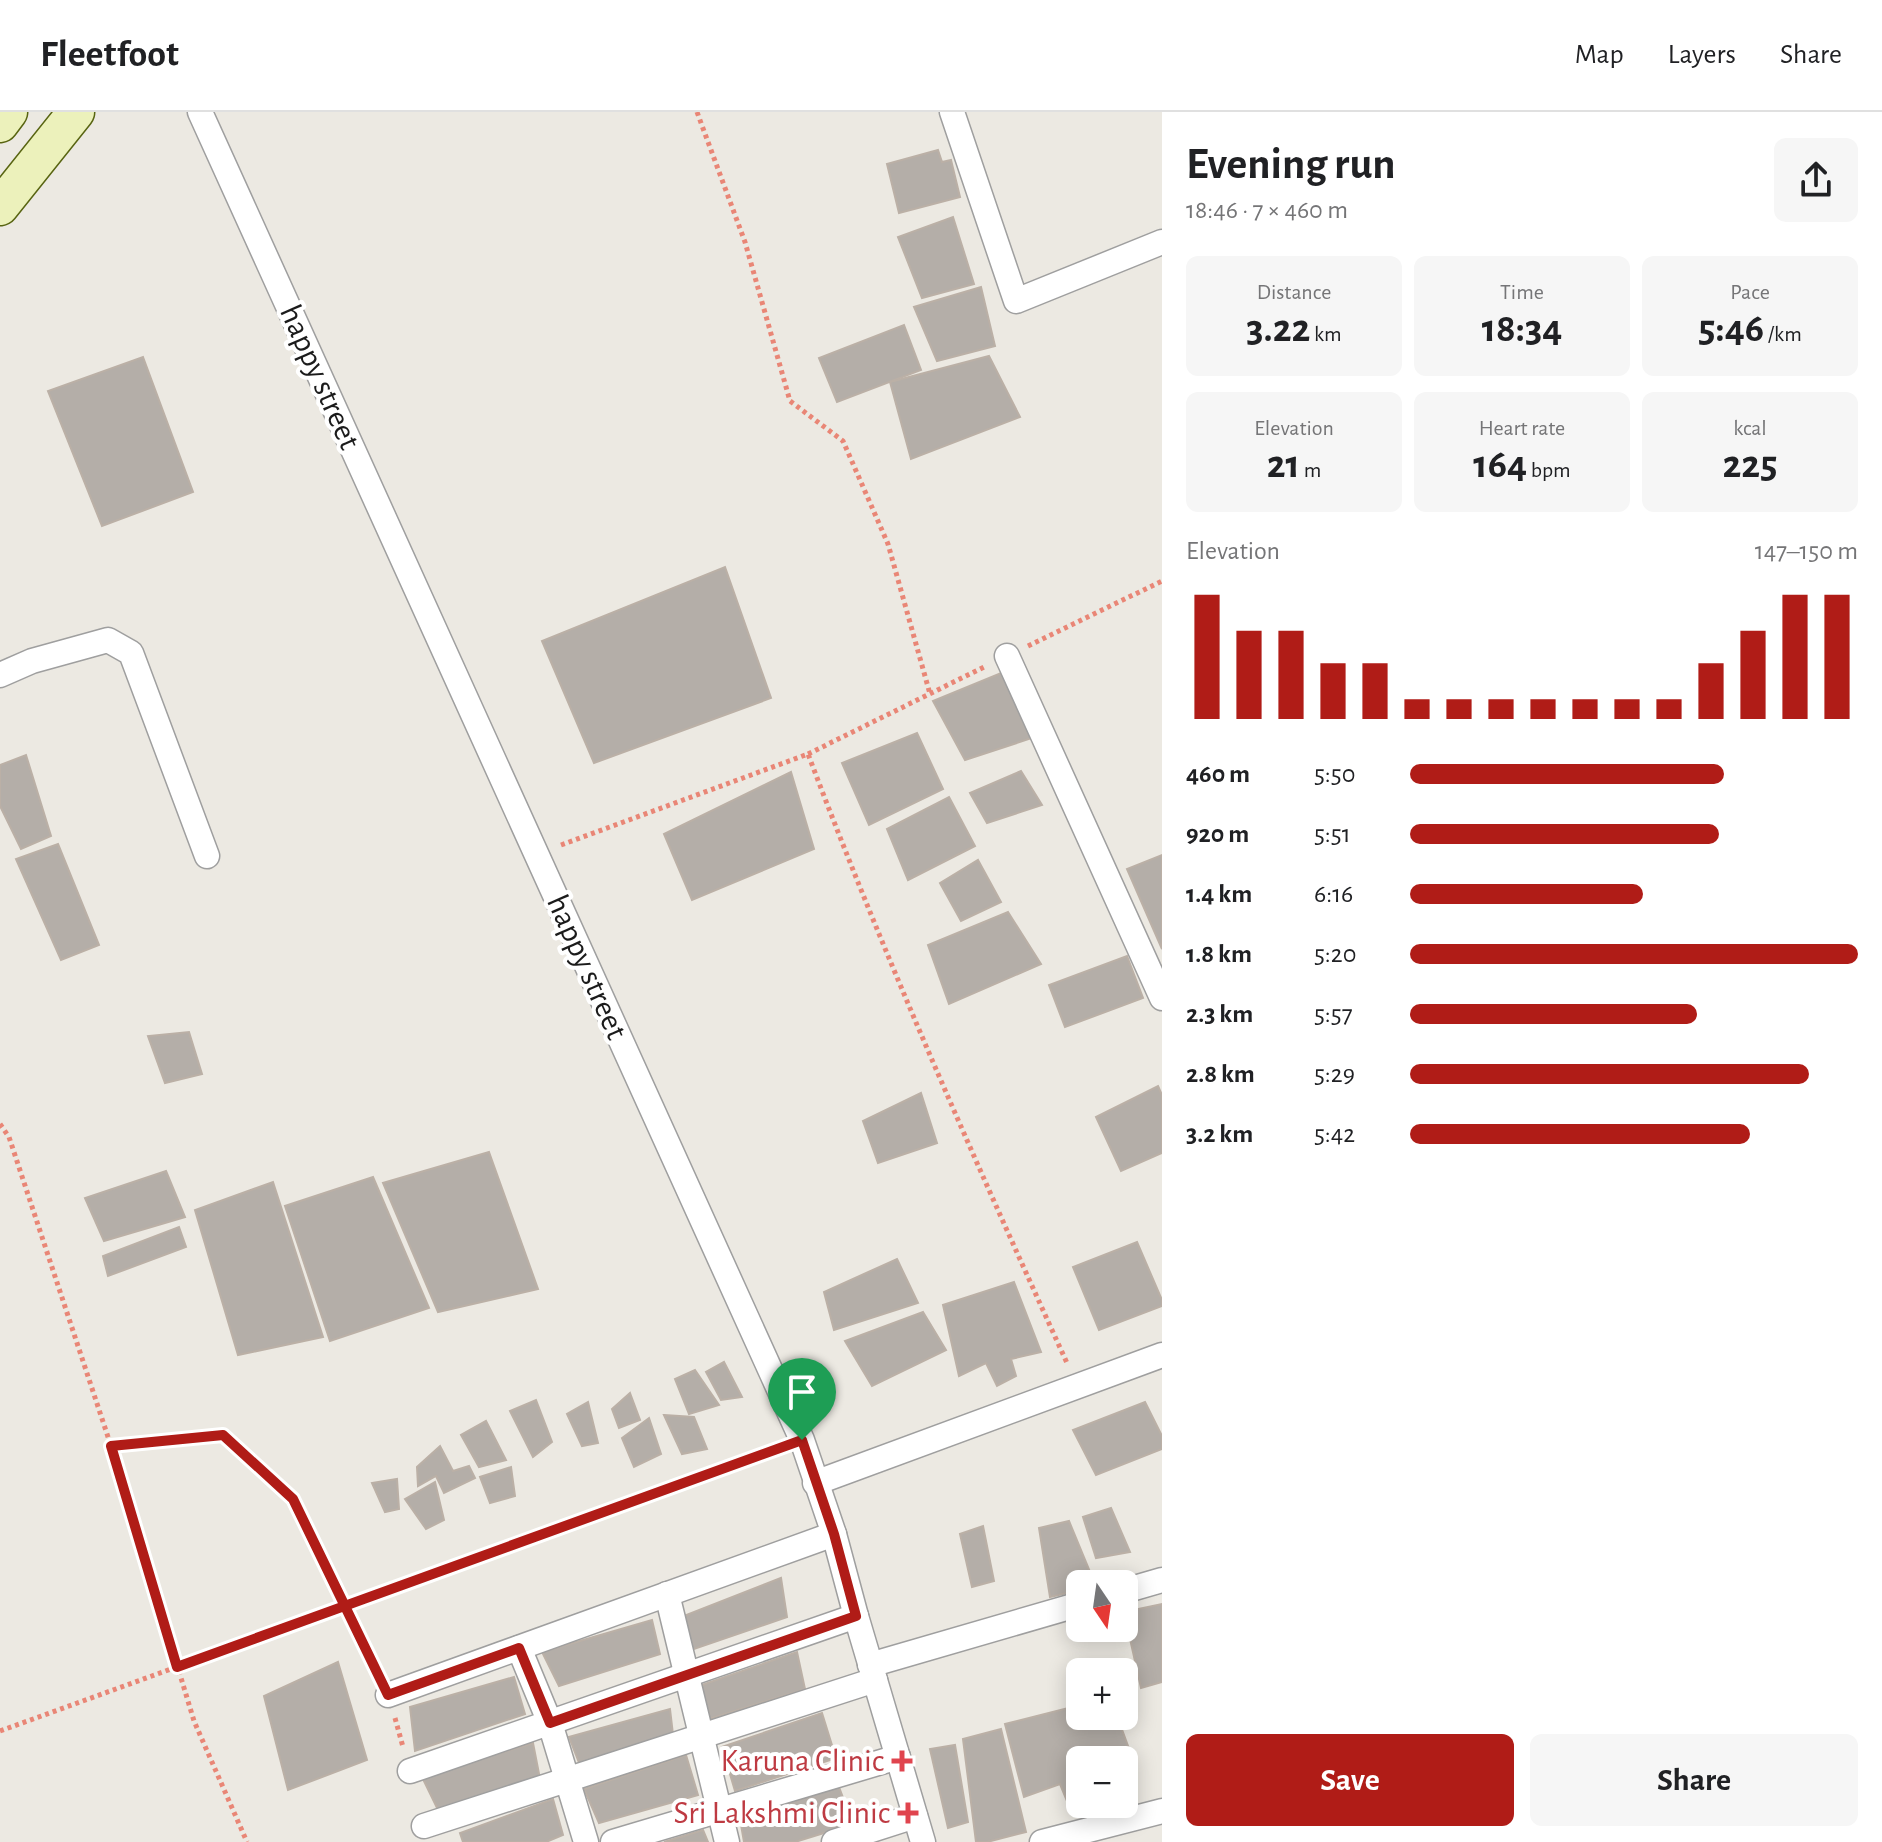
<!DOCTYPE html>
<html lang="en">
<head>
<meta charset="utf-8">
<style>
  :root { --surface:#fff; --page:#f6f6f6; --text:#202124; --muted:#757577; --line:#e0e0e0; --accent:#b01c17 }
  body { margin:0; font-family:"Alegreya Sans",sans-serif; background:var(--page); color:var(--text); height:100vh; display:flex; flex-direction:column; font-size:30px; white-space:nowrap }
  * { box-sizing:border-box; margin:0 }
  p { font-size:26px; color:var(--muted) }
  .icon { flex:none; width:44px; height:44px; fill:none; stroke:currentColor; stroke-width:2; stroke-linecap:round; stroke-linejoin:round }
  .map { position:relative; flex:1; overflow:hidden }
  .panel { display:flex; flex-direction:column; background:var(--surface); width:720px }
  .panel>* { flex:none }
  .needle { width:52px; rotate:167deg }
  .fabs { position:absolute; left:1066px; top:1458px; display:grid; gap:16px }
  .fabs a { display:grid; place-items:center; width:72px; height:72px; border-radius:12px; background:var(--surface); box-shadow:0 4px 20px #0003; font-size:40px }
  .pin { position:absolute; display:grid; place-items:center; width:68px; height:68px; color:#fff; margin:-82px -34px; border-radius:50% 50% 50% 0; rotate:-45deg; box-shadow:0 0 8px #0007 }
  .pin .icon { rotate:45deg }
  .round { display:grid; place-items:center; flex:none; width:84px; height:84px; border-radius:12px; background:var(--page) }
  .summary { display:flex; align-items:center; justify-content:space-between; height:136px; padding:0 24px }
  h1 { font-size:44px; font-weight:600; line-height:60px }
  .figures { display:grid; grid-template-columns:repeat(3,1fr); gap:12px; height:136px; padding:8px 24px }
  .figures div { display:grid; align-content:center; border-radius:12px; background:var(--page); text-align:center }
  .figures b { font-size:40px; font-weight:600 }
  .figures small { font-size:22px; font-weight:400 }
  .figures p { font-size:22px }
  .chart { height:224px; padding:16px 24px }
  .chart p { display:flex; justify-content:space-between }
  .chart svg { width:100%; height:144px; margin-top:8px; stroke:var(--accent); stroke-width:6 }
  .cta { display:flex; gap:16px; margin-top:auto; padding:16px 24px }
  .cta a { flex:1; height:92px; border-radius:12px; background:var(--accent); color:#fff; font-size:32px; font-weight:600; line-height:92px; text-align:center }
  .cta a+a { background:var(--page); color:var(--text) }
  ul { padding:0 24px; list-style:none; font-size:26px }
  li { display:grid; grid-template-columns:128px 96px 1fr; align-items:center; height:60px }
  li i { height:20px; border-radius:10px; background:var(--accent) }
  header { display:flex; align-items:center; gap:48px; box-sizing:border-box; height:112px; padding:0 40px; background:var(--surface); border-bottom:2px solid var(--line) }
  header strong { font-size:38px }
  nav { display:flex; gap:44px; margin-inline-start:auto; font-size:28px }
  main { display:flex; flex:1; min-height:0 }
  .map>svg:first-child { display:block }
</style>
</head>
<body>
<header>
<strong>Fleetfoot</strong>
<nav><a>Map</a><a>Layers</a><a>Share</a></nav>
</header>
<main>
<div class="map">
<svg width="1162" height="1730" viewBox="0 0 1162 1730">
  <rect width="100%" height="100%" fill="#ece9e2"/>
  <g fill="#b4aea8" stroke="#bbb0a6" stroke-width="2">
    <polygon points="938,38 942,50 951,48 960,85 899,101 887,52"/>
    <polygon points="953,105 974,172 922,186 898,125"/>
    <polygon points="981,175 995,234 937,249 914,195"/>
    <polygon points="904,213 921,258 837,290 819,246"/>
    <polygon points="989,244 1020,305 911,347 890,270"/>
    <polygon points="143,245 193,380 102,414 48,279"/>
    <polygon points="725,455 771,586 594,651 542,529"/>
    <polygon points="1006,559 1038,624 965,648 933,589"/>
    <polygon points="917,621 943,677 869,713 842,651"/>
    <polygon points="26,643 51,724 21,737 0,694 0,653"/>
    <polygon points="1021,659 1042,693 987,711 970,681"/>
    <polygon points="791,660 814,737 692,788 664,722"/>
    <polygon points="949,685 975,734 908,768 887,717"/>
    <polygon points="58,732 99,833 61,848 16,747"/>
    <polygon points="1162,743 1162,837 1127,757"/>
    <polygon points="978,748 1001,790 961,809 940,771"/>
    <polygon points="1008,800 1041,852 949,892 928,833"/>
    <polygon points="1127,844 1143,886 1065,915 1049,873"/>
    <polygon points="189,920 202,962 165,971 148,924"/>
    <polygon points="1158,974 1162,983 1162,1041 1121,1059 1096,1005"/>
    <polygon points="921,981 937,1031 878,1051 863,1009"/>
    <polygon points="489,1040 538,1177 438,1200 383,1071"/>
    <polygon points="166,1059 185,1105 104,1129 85,1086"/>
    <polygon points="373,1065 429,1196 330,1229 285,1094"/>
    <polygon points="273,1070 323,1225 238,1243 195,1098"/>
    <polygon points="179,1115 186,1135 108,1164 103,1144"/>
    <polygon points="1137,1130 1162,1188 1162,1194 1099,1218 1073,1155"/>
    <polygon points="897,1147 918,1191 834,1218 824,1180"/>
    <polygon points="1014,1170 1041,1240 1011,1247 1016,1264 997,1274 986,1251 959,1264 943,1193"/>
    <polygon points="923,1200 946,1238 872,1274 845,1229"/>
    <polygon points="724,1250 742,1285 721,1288 706,1260"/>
    <polygon points="695,1258 719,1293 689,1302 675,1267"/>
    <polygon points="630,1281 640,1308 619,1316 612,1297"/>
    <polygon points="536,1288 552,1330 533,1345 510,1299"/>
    <polygon points="588,1290 598,1331 582,1334 567,1302"/>
    <polygon points="1145,1290 1162,1324 1162,1337 1096,1363 1073,1318"/>
    <polygon points="664,1303 694,1305 707,1337 682,1342"/>
    <polygon points="649,1306 661,1342 634,1355 622,1326"/>
    <polygon points="486,1309 506,1348 479,1355 461,1323"/>
    <polygon points="440,1334 453,1359 469,1354 475,1366 444,1381 436,1364 418,1374 417,1355"/>
    <polygon points="511,1355 515,1384 490,1391 480,1365"/>
    <polygon points="397,1367 399,1397 385,1400 372,1371"/>
    <polygon points="435,1370 444,1408 426,1417 405,1387"/>
    <polygon points="1111,1396 1130,1440 1096,1446 1083,1405"/>
    <polygon points="1069,1409 1095,1472 1080,1472 1080,1478 1050,1485 1039,1416"/>
    <polygon points="983,1414 994,1469 972,1475 960,1422"/>
    <polygon points="781,1466 787,1505 691,1538 681,1505"/>
    <polygon points="1162,1492 1162,1570 1141,1576 1124,1500"/>
    <polygon points="652,1508 660,1542 559,1574 542,1540"/>
    <polygon points="797,1540 805,1577 703,1609 699,1574"/>
    <polygon points="338,1550 367,1648 288,1678 264,1584"/>
    <polygon points="514,1565 525,1602 415,1639 410,1595"/>
    <polygon points="1080,1593 1080,1604 1117,1604 1135,1653 1124,1657 1124,1648 1080,1648 1080,1692 1089,1692 1069,1694 1060,1672 1024,1685 1005,1612"/>
    <polygon points="670,1597 674,1631 583,1661 569,1625"/>
    <polygon points="822,1601 836,1646 735,1679 722,1635"/>
    <polygon points="1001,1617 1026,1720 987,1730 976,1730 963,1627"/>
    <polygon points="533,1631 541,1672 440,1702 422,1665"/>
    <polygon points="955,1633 968,1710 948,1716 930,1637"/>
    <polygon points="686,1643 698,1683 599,1711 584,1677"/>
    <polygon points="839,1675 853,1712 795,1730 744,1730 740,1707"/>
    <polygon points="553,1687 563,1723 546,1730 463,1730 460,1721"/>
    <polygon points="703,1718 708,1730 664,1730"/>
  </g>
  <g fill="none" stroke-linecap="round" stroke-linejoin="round">
    <defs>
      <g id="minor">
        <polyline points="200,0 802,1328 834,1422 856,1504 923,1730"/>
        <polyline points="952,0 1016,189 1162,130"/>
        <polyline points="1007,544 1162,886"/>
        <polyline points="0,563 32,549 108,528 131,541 207,744"/>
        <polyline points="815,1371 1162,1243"/>
        <polyline points="1124,1479 1162,1468"/>
        <polyline points="667,1482 727,1730"/>
        <polyline points="519,1536 550,1611 586,1730"/>
        <polyline points="870,1553 1080,1492"/>
        <polyline points="388,1583 834,1422"/>
        <polyline points="410,1659 856,1504"/>
        <polyline points="424,1714 875,1568"/>
        <polyline points="613,1730 898,1645"/>
        <polyline points="834,1730 915,1704"/>
        <polyline points="1042,1730 1162,1699"/>
      </g>
      <g id="secondary">
        <polyline points="0,12 9,0"/>
        <polyline points="0,95 76,0"/>
      </g>
    </defs>
    <use href="#minor" stroke="#9f9f9f" stroke-width="27"/>
    <use href="#secondary" stroke="#586411" stroke-width="39"/>
    <g stroke="#e98676" stroke-width="5" stroke-dasharray="4 4" stroke-linecap="butt">
      <polyline points="697,0 745,130 790,289 843,329 888,432 930,582"/>
      <polyline points="1028,534 1162,469"/>
      <polyline points="808,642 986,554"/>
      <path d="M561 733 808 642C886 849 975 1049 1067 1251"/>
      <polyline points="0,1012 9,1025 111,1334 194,1609 247,1730"/>
      <polyline points="111,1334 223,1323 293,1387 377,1560"/>
      <polyline points="395,1606 403,1635"/>
      <polyline points="0,1619 778,1337"/>
    </g>
    <use href="#minor" stroke="#fff" stroke-width="24"/>
    <use href="#secondary" stroke="#ecf1bb" stroke-width="36"/>
  </g>
  <g fill="none" stroke-linecap="round" stroke-linejoin="round">
    <defs>
      <path id="route" d="M802 1328C593 1404 385 1479 177 1555L111 1334 223 1323 293 1387 388 1583 519 1536 550 1611 856 1504 834 1422 802 1328"/>
    </defs>
    <use href="#route" stroke="#fff" stroke-width="16"/>
    <use href="#route" stroke="#b01c17" stroke-width="10"/>
  </g>
  <g fill="#e0444e" stroke="#fff" stroke-width="3">
    <path d="M898 1637h8v8h8v8h-8v8h-8v-8h-8v-8h8z"/>
    <path d="M904 1689h8v8h8v8h-8v8h-8v-8h-8v-8h8z"/>
  </g>
  <g text-anchor="middle" dominant-baseline="central" stroke-width="8" stroke-linejoin="round" paint-order="stroke">
    <g font-size="32" fill="#1b1b1b" stroke="#fff">
      <text transform="translate(320 265) rotate(66)">happy street</text>
      <text transform="translate(587 855) rotate(66)">happy street</text>
    </g>
    <g font-size="32" fill="#be3a42" stroke="#fff" text-anchor="end">
      <text x="884" y="1649">Karuna Clinic</text>
      <text x="890" y="1701">Sri Lakshmi Clinic</text>
    </g>
  </g>
</svg>
<div class="fabs">
<a><svg class="needle" viewBox="-14 -14 28 28"><path d="M0-13l5 13h-10z" fill="#e53935"/><path d="M0 13l5-13h-10z" fill="#757577"/></svg></a>
<a>+</a>
<a>−</a>
</div>
<div class="pin" style="left:802px;top:1328px;background:#1e9e55"><svg class="icon" aria-label="arrive" viewBox="0 0 24 24"><path d="M6 21V4h12l-3 4 3 4H6"/></svg></div>
</div>
<section class="panel">
<div class="summary"><div><h1>Evening run</h1><p>18:46 · 7 × 460 m</p></div><a class="round"><svg class="icon" aria-label="share" viewBox="0 0 24 24"><path d="M12 15V3M7 8l5-5 5 5M5 13v7h14v-7"/></svg></a></div>
<div class="figures">
<div><p>Distance</p><b>3.22<small> km</small></b></div>
<div><p>Time</p><b>18:34</b></div>
<div><p>Pace</p><b>5:46<small> /km</small></b></div>
</div>
<div class="figures">
<div><p>Elevation</p><b>21<small> m</small></b></div>
<div><p>Heart rate</p><b>164<small> bpm</small></b></div>
<div><p>kcal</p><b>225</b></div>
</div>
<div class="chart"><p><span>Elevation</span>147–150 m</p>
<svg viewBox="0 0 160 44" preserveAspectRatio="none"><path d="M5 44V6M15 44V17M25 44V17M35 44V27M45 44V27M55 44V38M65 44V38M75 44V38M85 44V38M95 44V38M105 44V38M115 44V38M125 44V27M135 44V17M145 44V6M155 44V6"/></svg>
</div>
<ul>
<li><b>460 m</b>5:50<i style="width:70%"></i></li>
<li><b>920 m</b>5:51<i style="width:69%"></i></li>
<li><b>1.4 km</b>6:16<i style="width:52%"></i></li>
<li><b>1.8 km</b>5:20<i style="width:100%"></i></li>
<li><b>2.3 km</b>5:57<i style="width:64%"></i></li>
<li><b>2.8 km</b>5:29<i style="width:89%"></i></li>
<li><b>3.2 km</b>5:42<i style="width:76%"></i></li>
</ul>
<div class="cta"><a>Save</a><a>Share</a></div>
</section>
</main>
</body>
</html>
